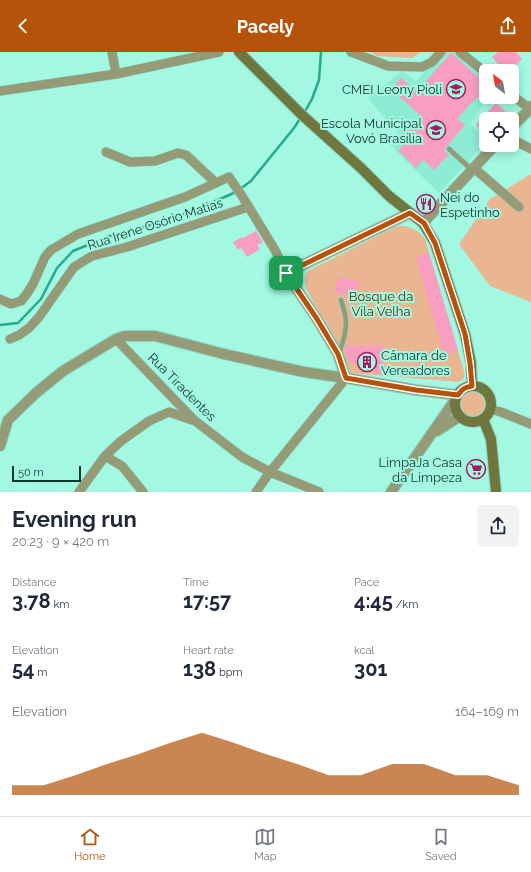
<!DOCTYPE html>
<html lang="en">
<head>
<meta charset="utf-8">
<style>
  :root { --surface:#fff; --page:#f2f2f3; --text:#1f2937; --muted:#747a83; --line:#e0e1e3; --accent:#b45309 }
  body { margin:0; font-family:Raleway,sans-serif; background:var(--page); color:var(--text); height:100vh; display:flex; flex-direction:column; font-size:15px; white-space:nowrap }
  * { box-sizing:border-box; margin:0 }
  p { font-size:13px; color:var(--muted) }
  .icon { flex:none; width:22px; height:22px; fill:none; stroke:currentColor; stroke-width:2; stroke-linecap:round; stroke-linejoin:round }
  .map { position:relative; height:440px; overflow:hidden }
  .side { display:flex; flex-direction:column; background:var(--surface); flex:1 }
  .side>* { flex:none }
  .needle { width:26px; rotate:329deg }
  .controls { position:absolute; left:479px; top:12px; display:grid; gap:8px }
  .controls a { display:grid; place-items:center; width:40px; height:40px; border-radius:6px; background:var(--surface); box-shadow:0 2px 10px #0003; font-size:20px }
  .scale { position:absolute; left:12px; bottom:10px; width:69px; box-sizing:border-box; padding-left:4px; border:2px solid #12362e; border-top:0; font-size:11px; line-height:14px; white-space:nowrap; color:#12362e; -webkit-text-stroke:3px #a3f8e1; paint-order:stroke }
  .pin { position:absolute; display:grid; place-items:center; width:34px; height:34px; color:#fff; margin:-17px; border-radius:8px; box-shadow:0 2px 6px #0006 }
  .round { display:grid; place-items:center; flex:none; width:42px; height:42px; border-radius:6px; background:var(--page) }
  .head { display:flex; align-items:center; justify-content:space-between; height:68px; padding:0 12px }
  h1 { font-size:22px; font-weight:700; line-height:30px }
  .metrics { display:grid; grid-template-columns:repeat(3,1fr); gap:6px; height:68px; padding:4px 12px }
  .metrics div { display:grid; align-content:center }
  .metrics b { font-size:20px; font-weight:700 }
  .metrics small { font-size:11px; font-weight:400 }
  .metrics p { font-size:11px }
  .chart { height:112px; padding:8px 12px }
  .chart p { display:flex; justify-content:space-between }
  .chart svg { width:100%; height:72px; margin-top:4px; fill:var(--accent); opacity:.7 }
  header { display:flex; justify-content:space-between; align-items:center; height:52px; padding:0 12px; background:var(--accent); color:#fff; font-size:18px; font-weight:700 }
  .menu { display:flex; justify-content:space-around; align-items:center; height:56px; border-top:1px solid var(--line); background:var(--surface); font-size:11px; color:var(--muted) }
  .menu a { display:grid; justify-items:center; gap:2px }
  .menu .current { color:var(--accent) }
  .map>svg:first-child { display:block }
</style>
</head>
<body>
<header><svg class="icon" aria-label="back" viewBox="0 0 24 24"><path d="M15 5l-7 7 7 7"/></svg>Pacely<svg class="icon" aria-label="share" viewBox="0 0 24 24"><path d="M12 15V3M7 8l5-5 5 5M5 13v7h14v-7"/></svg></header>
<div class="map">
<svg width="531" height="440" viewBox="0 0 531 440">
  <rect width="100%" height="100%" fill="#a3f8e1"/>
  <polygon fill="#8decd4" points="445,0 454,0 486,27 486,45 488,45 470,72 486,87 486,91 439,141 390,93 400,84 368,46 402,19 416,29"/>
  <g fill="#eab692">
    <polygon points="371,0 421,0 412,6 377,4"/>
    <polygon points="531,122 531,250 490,234 459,192 490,147"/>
    <path d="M401 174C412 174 418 179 425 187L464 319V326L459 330 350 321 306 236C305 230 304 224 308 219L395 175Z"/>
    <circle cx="473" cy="352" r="12"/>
  </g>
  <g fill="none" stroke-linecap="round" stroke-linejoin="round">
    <g stroke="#26a98e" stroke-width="2.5">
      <polyline points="304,61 312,47 319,28 321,0"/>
      <polyline points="240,137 251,129 294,76 301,65"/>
      <polyline points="0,273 18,271 41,247 57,216 73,199 110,184 161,170 193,159 236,140"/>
    </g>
  </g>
  <g fill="#f89ec1">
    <polygon points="498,0 516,0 522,7 509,19 505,19 492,5"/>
    <polygon points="451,1 486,32 486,38 479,47 477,45 457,67 465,73 448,93 446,95 444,99 449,103 434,118 423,108 416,116 398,98 405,91 400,86 421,64 391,37 401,26 417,39"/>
    <polygon points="496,51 506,60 500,67 486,67 486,82 476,73"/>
    <polygon points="256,179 263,190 257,193 260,197 247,205 241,196 238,198 233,190 242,185 243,186"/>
    <polygon points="429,201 458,298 444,303 416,206"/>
    <polygon points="339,225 360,230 355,244 334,240"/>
    <polygon points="384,293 382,322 375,321 375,312 351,312 351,307 347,307 345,296 346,294"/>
  </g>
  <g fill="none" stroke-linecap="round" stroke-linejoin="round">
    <defs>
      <g id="service">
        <polyline points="449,97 472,118"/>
        <path d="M339 301C343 291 346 281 346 270 346 263 343 255 341 248"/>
      </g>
      <g id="minor">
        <polyline points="112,0 116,22"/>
        <polyline points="351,0 388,14 422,15 432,10 441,0"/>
        <polyline points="460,0 486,21"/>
        <polyline points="0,39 116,22 219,0"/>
        <polyline points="512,43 530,57"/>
        <polyline points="512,87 531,97"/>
        <polyline points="106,100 130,110 155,109 178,101 186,103 216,131"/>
        <polyline points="474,116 519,155"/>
        <polyline points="0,247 11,252 21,249 26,243 33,232 45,205 51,198 78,182 185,145 229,125 242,144 275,198 286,221"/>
        <polyline points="10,287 19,283 29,276 39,265 74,215 92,204 127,195 248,155"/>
        <polyline points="116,287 194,368 242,405 270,420 319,440"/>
        <polyline points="490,357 501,360 531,372"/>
        <polyline points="105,404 122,414 143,440"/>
        <polyline points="79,440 105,404 121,389 149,369 169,360 192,368"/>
        <polyline points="256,440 270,420 346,326"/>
      </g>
      <g id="tertiary">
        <polyline points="512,75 530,57 531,54"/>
        <polyline points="423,171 495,93"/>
        <polyline points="346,326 338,302 317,267 286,221 410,161"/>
        <polyline points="437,379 460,364"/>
        <polyline points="0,394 8,368 36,341 63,319 116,287 125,284 155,284 224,302 304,320 346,326 416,338 457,343"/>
        <polyline points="391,440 455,348"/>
      </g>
      <g id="secondary">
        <polyline points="239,0 302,63 361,116 389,144 423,171 435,191 465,282 471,311 472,334"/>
        <circle cx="473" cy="352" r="18"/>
        <polyline points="483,367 491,387 496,440"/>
      </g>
    </defs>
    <use href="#service" stroke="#89d5c1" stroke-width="6"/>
    <use href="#minor" stroke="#89d5c1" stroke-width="10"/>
    <use href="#tertiary" stroke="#89d5c1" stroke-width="12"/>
    <use href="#secondary" stroke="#89d5c1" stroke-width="12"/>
    <use href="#service" stroke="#959b76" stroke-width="4.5"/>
    <use href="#minor" stroke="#959b76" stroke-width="9"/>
    <use href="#tertiary" stroke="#959b76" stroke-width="10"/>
    <use href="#secondary" stroke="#6f773f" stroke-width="10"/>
  </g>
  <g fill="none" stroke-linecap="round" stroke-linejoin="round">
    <defs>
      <path id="route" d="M410 161 424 171 435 191 465 282 470 311 472 334C465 335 462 337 458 343L416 338 346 326 338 302 317 267 286 221Z"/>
    </defs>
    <use href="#route" stroke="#fff" stroke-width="8"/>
    <use href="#route" stroke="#b45309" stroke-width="5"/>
  </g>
  <defs>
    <symbol id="school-ring" viewBox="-11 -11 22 22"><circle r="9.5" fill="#a3f8e1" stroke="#a41a62" stroke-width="1.5"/><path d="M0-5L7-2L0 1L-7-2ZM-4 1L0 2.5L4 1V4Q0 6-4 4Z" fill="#a41a62"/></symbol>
    <symbol id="restaurant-ring" viewBox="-11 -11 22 22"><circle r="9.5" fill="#a3f8e1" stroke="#a41a62" stroke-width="1.5"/><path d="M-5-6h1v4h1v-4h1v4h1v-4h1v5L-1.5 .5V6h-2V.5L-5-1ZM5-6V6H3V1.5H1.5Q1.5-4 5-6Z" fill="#a41a62"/></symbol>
    <symbol id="building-ring" viewBox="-11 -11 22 22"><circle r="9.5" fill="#a3f8e1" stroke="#a41a62" stroke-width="1.5"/><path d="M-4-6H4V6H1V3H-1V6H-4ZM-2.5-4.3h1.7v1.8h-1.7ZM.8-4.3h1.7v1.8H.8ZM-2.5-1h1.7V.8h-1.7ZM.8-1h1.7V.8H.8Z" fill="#a41a62"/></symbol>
    <symbol id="supermarket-ring" viewBox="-11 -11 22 22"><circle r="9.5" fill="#a3f8e1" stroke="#a41a62" stroke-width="1.5"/><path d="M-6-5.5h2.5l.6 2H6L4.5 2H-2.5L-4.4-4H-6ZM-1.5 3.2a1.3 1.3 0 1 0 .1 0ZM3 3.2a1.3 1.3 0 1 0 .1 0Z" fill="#a41a62"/></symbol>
  </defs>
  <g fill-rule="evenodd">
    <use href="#school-ring" x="445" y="26" width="22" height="22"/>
    <use href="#school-ring" x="425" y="67" width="22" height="22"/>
    <use href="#restaurant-ring" x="415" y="141" width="22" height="22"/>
    <use href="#building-ring" x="356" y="299" width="22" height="22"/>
    <use href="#supermarket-ring" x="465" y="406" width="22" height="22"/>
  </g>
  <g text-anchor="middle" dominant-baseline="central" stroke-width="4" stroke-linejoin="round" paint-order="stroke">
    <g font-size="13" fill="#12362e" stroke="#a3f8e1" text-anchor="end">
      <text x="442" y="37">CMEI Leony Pioli</text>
      <text x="422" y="71">Escola Municipal<tspan x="422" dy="15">Vovó Brasília</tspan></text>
      <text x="440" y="145" text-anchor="start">Nei do<tspan x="440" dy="15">Espetinho</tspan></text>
      <text x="381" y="303" text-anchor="start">Câmara de<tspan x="381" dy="15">Vereadores</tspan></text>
      <text x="462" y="410">LimpaJa Casa<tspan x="462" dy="15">da Limpeza</tspan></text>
    </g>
    <g font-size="13" fill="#12362e" stroke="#a3f8e1">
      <text transform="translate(155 172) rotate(-18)">Rua Irene Osório Matias</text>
      <text transform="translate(182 335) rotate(45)">Rua Tiradentes</text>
    </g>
    <g font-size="13" fill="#5d2c00" stroke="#a3f8e1">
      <text x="381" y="244">Bosque da<tspan x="381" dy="15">Vila Velha</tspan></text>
    </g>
  </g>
</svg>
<div class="controls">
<a><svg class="needle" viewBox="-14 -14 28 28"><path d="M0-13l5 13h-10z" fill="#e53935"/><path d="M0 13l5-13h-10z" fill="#747a83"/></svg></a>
<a><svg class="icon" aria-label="locate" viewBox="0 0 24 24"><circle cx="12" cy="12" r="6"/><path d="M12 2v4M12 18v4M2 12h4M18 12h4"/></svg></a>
</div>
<div class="scale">50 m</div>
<div class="pin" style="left:286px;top:221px;background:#1e9e55"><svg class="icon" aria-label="arrive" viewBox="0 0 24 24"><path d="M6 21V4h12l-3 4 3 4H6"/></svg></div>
</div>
<section class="side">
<div class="head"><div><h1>Evening run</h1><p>20:23 · 9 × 420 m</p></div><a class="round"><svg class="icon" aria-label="share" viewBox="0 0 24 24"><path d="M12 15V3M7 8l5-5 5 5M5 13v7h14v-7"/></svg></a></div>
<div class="metrics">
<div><p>Distance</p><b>3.78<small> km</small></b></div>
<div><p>Time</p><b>17:57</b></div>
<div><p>Pace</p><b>4:45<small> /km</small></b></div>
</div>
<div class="metrics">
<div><p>Elevation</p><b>54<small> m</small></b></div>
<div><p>Heart rate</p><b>138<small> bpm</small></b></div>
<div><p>kcal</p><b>301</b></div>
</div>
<div class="chart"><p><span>Elevation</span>164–169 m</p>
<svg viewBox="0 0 160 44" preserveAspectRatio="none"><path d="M0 44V38L10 38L20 32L30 25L40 19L50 12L60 6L70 12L80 19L90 25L100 32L110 32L120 25L130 25L140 32L150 32L160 38V44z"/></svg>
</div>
</section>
<nav class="menu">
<a class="current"><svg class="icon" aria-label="home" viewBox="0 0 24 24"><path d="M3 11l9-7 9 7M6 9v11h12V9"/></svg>Home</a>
<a><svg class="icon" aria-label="map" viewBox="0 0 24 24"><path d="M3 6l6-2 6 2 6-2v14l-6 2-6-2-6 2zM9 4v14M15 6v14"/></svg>Map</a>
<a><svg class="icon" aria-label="saved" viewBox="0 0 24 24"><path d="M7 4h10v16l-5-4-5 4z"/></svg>Saved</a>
</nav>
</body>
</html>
